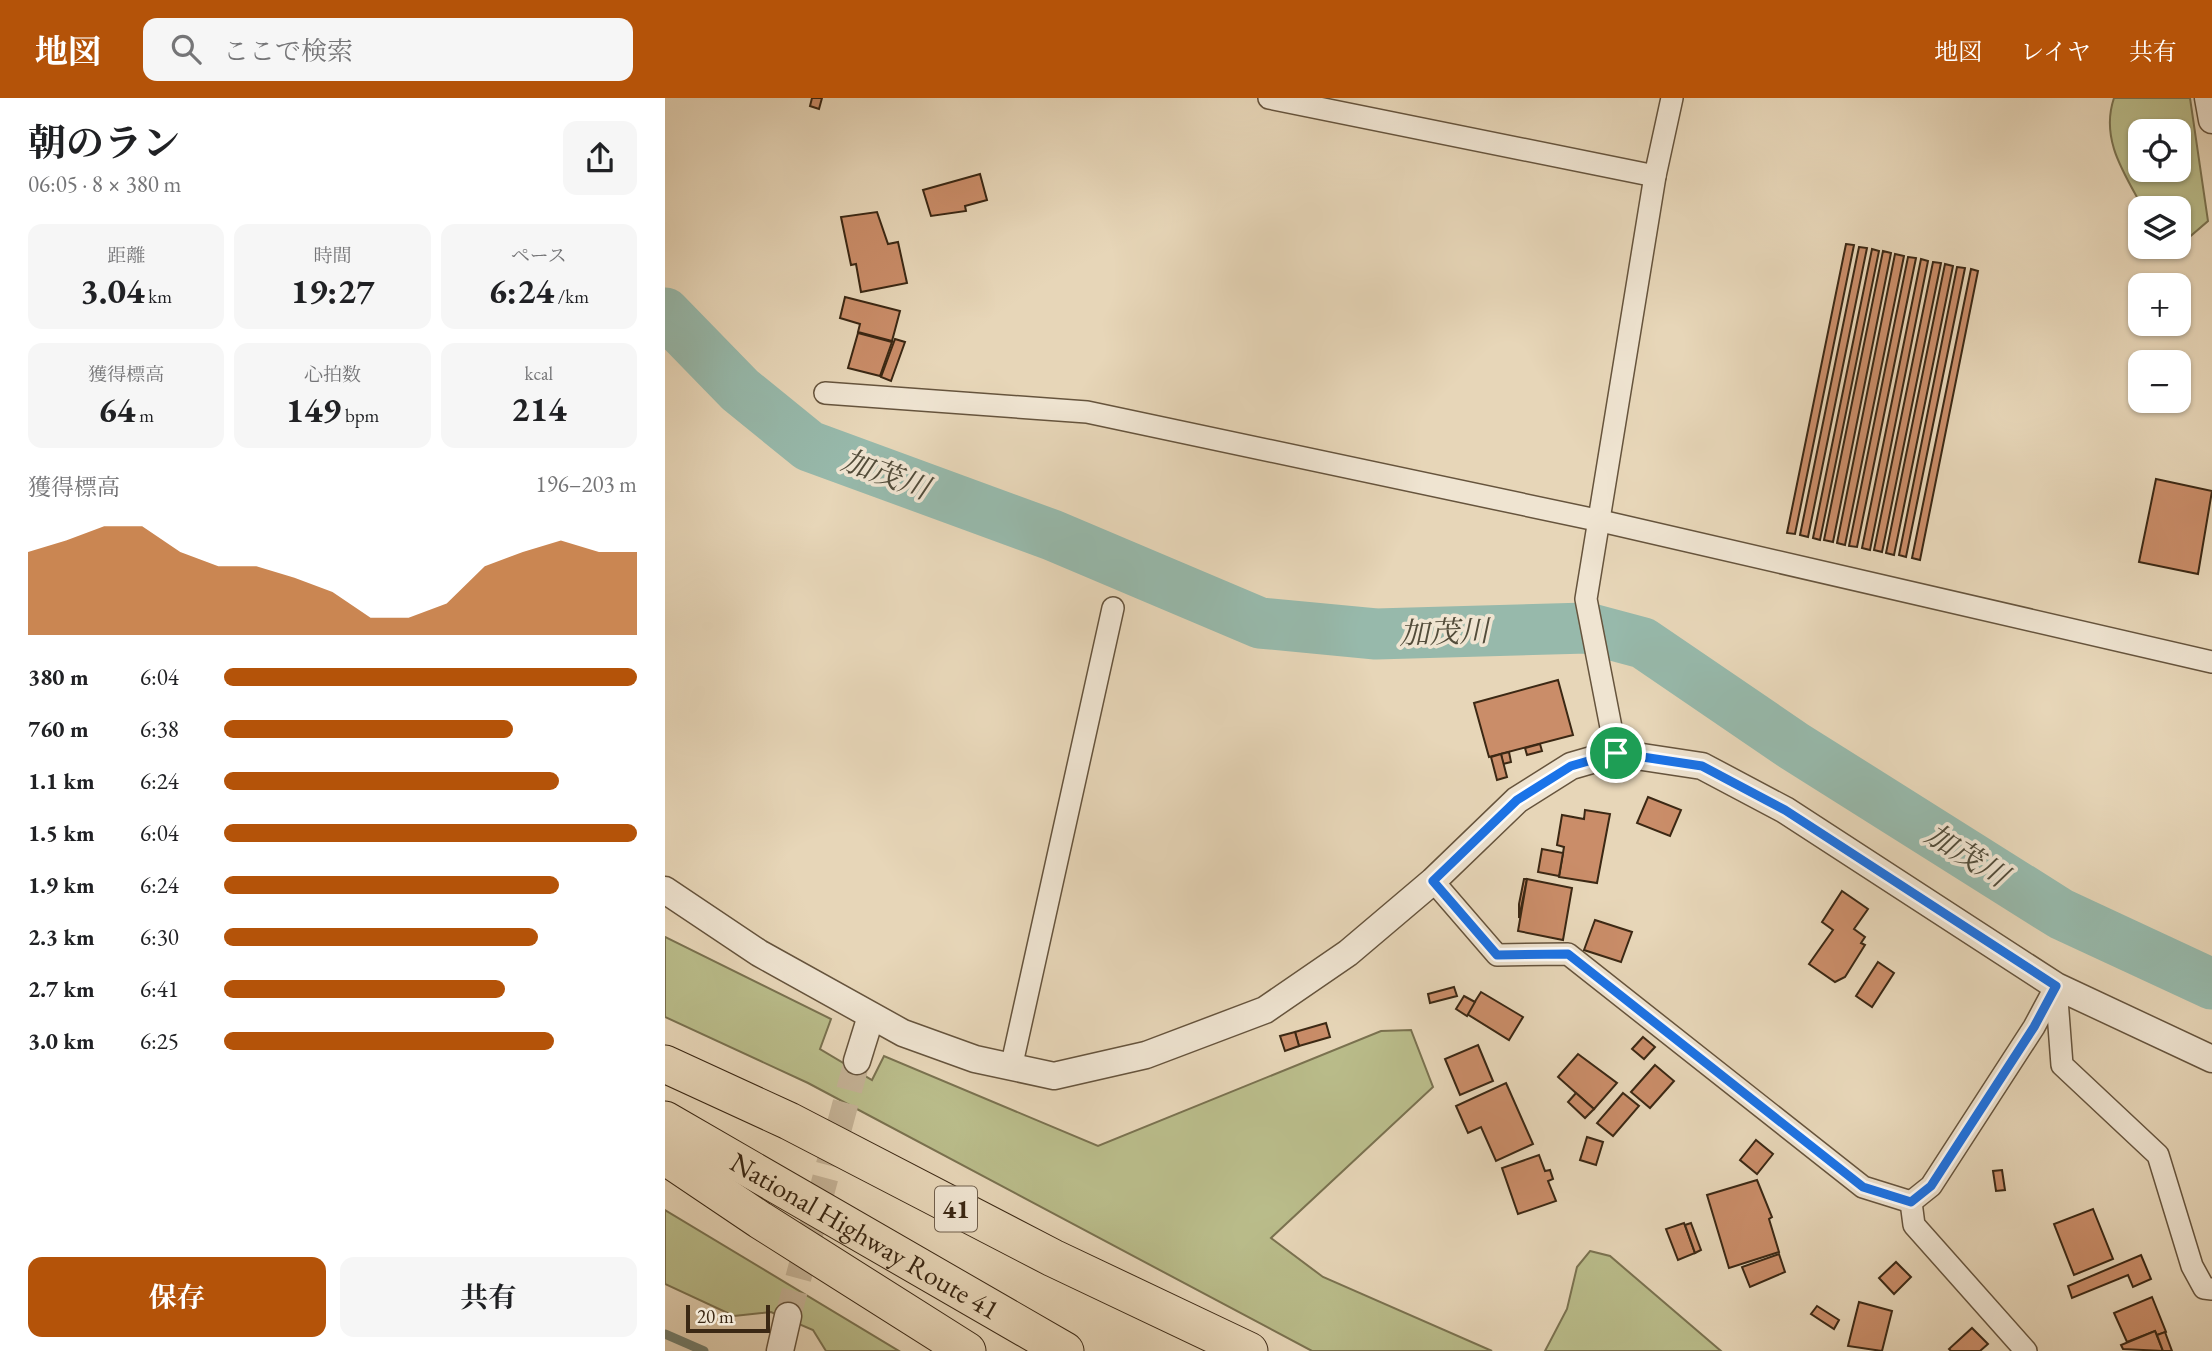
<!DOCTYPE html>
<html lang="ja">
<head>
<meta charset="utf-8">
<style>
  :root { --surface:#fff; --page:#f6f6f6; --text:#202124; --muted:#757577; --accent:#b45309 }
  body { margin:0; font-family:"EB Garamond","Noto Serif JP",serif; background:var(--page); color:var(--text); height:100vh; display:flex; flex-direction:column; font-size:26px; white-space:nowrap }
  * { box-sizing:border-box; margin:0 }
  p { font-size:23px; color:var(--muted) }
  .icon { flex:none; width:38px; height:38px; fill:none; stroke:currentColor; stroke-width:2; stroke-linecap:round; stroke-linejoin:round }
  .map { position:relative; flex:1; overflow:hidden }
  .sheet { display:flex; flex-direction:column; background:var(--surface); width:665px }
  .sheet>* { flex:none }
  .buttons { position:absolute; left:1463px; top:21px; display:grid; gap:14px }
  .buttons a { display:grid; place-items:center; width:63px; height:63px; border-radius:14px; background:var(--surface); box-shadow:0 2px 5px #0004; font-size:35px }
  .scale { position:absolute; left:21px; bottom:18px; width:84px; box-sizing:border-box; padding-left:7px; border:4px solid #3b2814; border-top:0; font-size:19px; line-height:24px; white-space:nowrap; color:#3b2814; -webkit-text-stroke:5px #efe4d1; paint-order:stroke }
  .pin { position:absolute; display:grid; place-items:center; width:60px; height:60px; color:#fff; margin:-30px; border:4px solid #fff; border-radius:50%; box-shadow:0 2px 7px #0007 }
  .round { display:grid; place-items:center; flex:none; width:74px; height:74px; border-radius:14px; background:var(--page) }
  .head { display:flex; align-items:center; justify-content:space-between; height:119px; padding:0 28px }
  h1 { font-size:38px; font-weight:700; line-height:52px }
  .figures { display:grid; grid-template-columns:repeat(3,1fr); gap:10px; height:119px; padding:7px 28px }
  .figures div { display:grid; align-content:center; border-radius:14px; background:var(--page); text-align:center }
  .figures b { font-size:35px; font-weight:700 }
  .figures small { font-size:19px; font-weight:400 }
  .figures p { font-size:19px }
  .chart { height:196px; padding:14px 28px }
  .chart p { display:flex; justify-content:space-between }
  .chart svg { width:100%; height:126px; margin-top:7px; fill:var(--accent); opacity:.7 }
  .action { display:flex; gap:14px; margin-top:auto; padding:14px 28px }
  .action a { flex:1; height:80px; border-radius:14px; background:var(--accent); color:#fff; font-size:28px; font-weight:700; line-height:80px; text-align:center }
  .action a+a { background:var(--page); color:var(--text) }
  ul { padding:0 28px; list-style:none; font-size:23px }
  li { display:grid; grid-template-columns:112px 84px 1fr; align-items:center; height:52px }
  li i { height:18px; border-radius:9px; background:var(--accent) }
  header { display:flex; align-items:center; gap:42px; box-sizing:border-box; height:98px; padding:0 35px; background:var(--accent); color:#fff }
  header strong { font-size:33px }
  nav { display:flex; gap:38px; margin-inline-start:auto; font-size:24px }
  .search { width:490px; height:63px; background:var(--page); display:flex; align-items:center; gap:18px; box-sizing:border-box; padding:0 24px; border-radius:14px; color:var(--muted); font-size:26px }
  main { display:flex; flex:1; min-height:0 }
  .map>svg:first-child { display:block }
</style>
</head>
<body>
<header>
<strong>地図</strong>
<div class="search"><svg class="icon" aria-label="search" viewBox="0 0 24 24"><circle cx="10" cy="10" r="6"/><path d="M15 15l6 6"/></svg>ここで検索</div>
<nav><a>地図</a><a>レイヤ</a><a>共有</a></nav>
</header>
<main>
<section class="sheet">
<div class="head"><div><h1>朝のラン</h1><p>06:05 · 8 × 380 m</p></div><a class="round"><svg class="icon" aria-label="share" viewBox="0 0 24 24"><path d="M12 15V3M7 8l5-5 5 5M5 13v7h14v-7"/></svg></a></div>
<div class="figures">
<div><p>距離</p><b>3.04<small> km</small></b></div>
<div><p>時間</p><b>19:27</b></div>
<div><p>ペース</p><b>6:24<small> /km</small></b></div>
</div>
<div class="figures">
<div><p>獲得標高</p><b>64<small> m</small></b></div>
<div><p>心拍数</p><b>149<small> bpm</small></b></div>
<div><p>kcal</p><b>214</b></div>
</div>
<div class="chart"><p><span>獲得標高</span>196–203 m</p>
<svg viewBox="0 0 160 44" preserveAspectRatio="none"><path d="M0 44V15L10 11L20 6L30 6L40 15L50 20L60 20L70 24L80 29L90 38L100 38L110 33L120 20L130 15L140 11L150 15L160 15V44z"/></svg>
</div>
<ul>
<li><b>380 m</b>6:04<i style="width:100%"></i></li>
<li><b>760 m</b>6:38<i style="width:70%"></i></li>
<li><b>1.1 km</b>6:24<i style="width:81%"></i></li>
<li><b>1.5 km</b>6:04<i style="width:100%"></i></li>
<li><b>1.9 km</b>6:24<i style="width:81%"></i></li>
<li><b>2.3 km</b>6:30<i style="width:76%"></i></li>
<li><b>2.7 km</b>6:41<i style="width:68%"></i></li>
<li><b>3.0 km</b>6:25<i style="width:80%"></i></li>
</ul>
<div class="action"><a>保存</a><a>共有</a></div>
</section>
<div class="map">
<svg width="1547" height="1253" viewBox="0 0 1547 1253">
  <rect width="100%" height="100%" fill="#e7d6b8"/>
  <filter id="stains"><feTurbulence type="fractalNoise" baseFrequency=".00286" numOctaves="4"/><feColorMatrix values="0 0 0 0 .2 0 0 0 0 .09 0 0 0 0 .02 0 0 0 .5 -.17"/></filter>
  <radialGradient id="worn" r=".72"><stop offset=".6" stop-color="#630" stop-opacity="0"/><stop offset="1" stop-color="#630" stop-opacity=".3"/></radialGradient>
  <g fill="#babd8b" stroke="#7a7250" stroke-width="2" fill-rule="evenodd">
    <path d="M1449 0H1525L1543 123 1514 148V110H1478C1459 75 1435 41 1449 0ZM1514 33V72H1475V33Z"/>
    <polygon points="0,839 166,921 155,951 207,982 219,958 433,1048 716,933 746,932 768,989 606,1140 658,1179 827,1253 647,1253 143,985 0,919"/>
    <polygon points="0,1112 234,1253 161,1253 148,1232 106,1214 69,1218 0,1186"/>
    <polygon points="925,1153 945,1158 1056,1253 880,1253 902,1211 912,1169"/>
  </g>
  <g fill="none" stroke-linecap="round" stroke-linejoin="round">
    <polyline stroke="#727f6f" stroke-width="9" points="0,1236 39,1253"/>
    <polyline stroke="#97b9ab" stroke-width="51" points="0,215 75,292 144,348 387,437 595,525 711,536 922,530 978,545 1129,648 1396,816 1547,886"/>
  </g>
  <g fill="#ca8d69" stroke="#3b2814" stroke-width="2">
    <polygon points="147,0 157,0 154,11 145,8"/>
    <polygon points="315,76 322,102 300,108 301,113 266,118 258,92"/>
    <polygon points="212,114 223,146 233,144 242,185 196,194 191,166 186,167 176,119"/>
    <polygon points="1181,146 1189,147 1130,436 1122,435"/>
    <polygon points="1194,149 1202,150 1143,439 1135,437"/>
    <polygon points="1207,151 1214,153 1155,442 1148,440"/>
    <polygon points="1218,153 1226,155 1168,444 1159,442"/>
    <polygon points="1230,156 1239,158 1180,447 1172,445"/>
    <polygon points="1243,159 1251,160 1192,449 1184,448"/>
    <polygon points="1256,161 1263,163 1205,452 1197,450"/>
    <polygon points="1268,164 1276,165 1217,454 1209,452"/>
    <polygon points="1280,166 1288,168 1229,457 1221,455"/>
    <polygon points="1292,169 1300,170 1241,459 1234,457"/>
    <polygon points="1306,171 1313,173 1255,462 1247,460"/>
    <polygon points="180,199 235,213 227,243 193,234 195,226 175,220"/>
    <polygon points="193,235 227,244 215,278 183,270"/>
    <polygon points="230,241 240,244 226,283 216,279"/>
    <polygon points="1491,381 1547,393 1533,476 1474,464"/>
    <polygon points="893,582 908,637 824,659 809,605"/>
    <polygon points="875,646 877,653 862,657 860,650"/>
    <polygon points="844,654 846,664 838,666 836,656"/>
    <polygon points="836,656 842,679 832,682 826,659"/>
    <polygon points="983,699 1016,712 1005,738 972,725"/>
    <polygon points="920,712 945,716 932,785 894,779 899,749 892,747 897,717 919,721"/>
    <polygon points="877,751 898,755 894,778 873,774"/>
    <polygon points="859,781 862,781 854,820 854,806"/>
    <polygon points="862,781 907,790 898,842 853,833"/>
    <polygon points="1177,793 1203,811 1189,831 1200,839 1196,845 1200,847 1180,879 1170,884 1144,866 1168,832 1157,824"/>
    <polygon points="930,822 967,834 956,864 919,852"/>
    <polygon points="1213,864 1229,875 1207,909 1191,898"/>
    <polygon points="789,889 792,898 765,905 763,896"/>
    <polygon points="816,894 858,919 844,942 802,916"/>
    <polygon points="799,898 810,904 802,918 791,911"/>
    <polygon points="661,925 665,939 634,948 630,934"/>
    <polygon points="630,934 634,948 620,953 615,938"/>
    <polygon points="978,939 990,949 979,961 967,951"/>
    <polygon points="813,947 828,983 795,997 780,961"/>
    <polygon points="913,956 952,985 929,1011 893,979"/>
    <polygon points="990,967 1009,983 985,1010 966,994"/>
    <polygon points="841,985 868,1046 831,1063 816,1029 803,1035 791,1008"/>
    <polygon points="911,995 929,1011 920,1020 903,1004"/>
    <polygon points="958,995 974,1008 948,1038 932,1025"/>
    <polygon points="922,1039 938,1044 931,1067 915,1062"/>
    <polygon points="1091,1042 1108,1056 1092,1076 1075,1062"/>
    <polygon points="874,1057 880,1073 885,1072 888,1081 883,1083 891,1103 853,1116 837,1070"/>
    <polygon points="1337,1072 1340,1092 1331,1093 1328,1073"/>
    <polygon points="1092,1082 1107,1119 1104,1121 1114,1154 1064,1170 1042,1097"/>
    <polygon points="1428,1111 1448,1161 1409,1177 1389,1126"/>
    <polygon points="1019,1125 1030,1155 1013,1162 1001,1131"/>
    <polygon points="1026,1125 1036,1152 1030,1155 1020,1127"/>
    <polygon points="1114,1156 1120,1174 1085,1189 1077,1169"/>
    <polygon points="1476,1157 1486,1181 1468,1189 1463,1177 1407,1200 1403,1188"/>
    <polygon points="1231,1164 1246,1179 1229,1196 1214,1180"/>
    <polygon points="1487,1199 1501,1234 1492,1237 1490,1233 1462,1244 1449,1215"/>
    <polygon points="1194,1204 1227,1213 1217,1253 1183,1248"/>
    <polygon points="1152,1208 1174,1222 1169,1231 1146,1216"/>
    <polygon points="1307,1230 1323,1246 1315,1253 1286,1253 1284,1251"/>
    <polygon points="1490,1233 1498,1253 1458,1251 1456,1247"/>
    <polygon points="1500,1234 1507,1253 1498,1253 1492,1237"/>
  </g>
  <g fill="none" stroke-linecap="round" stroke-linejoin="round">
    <polyline stroke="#c5b397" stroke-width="26" stroke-dasharray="26 13" stroke-linecap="butt" points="123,1218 192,963"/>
    <defs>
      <g id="minor">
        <polyline points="604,0 990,78"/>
        <polyline points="160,295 422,314 936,423 1547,564"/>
        <polyline points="951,655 921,501 990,78 1007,0"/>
        <polyline points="768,783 832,857 903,856 1198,1089 1246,1104"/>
        <polyline points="1391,888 1397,967 1493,1057 1527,1168 1539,1190 1547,1191"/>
        <polyline points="346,970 448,510"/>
        <polyline points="1246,1104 1266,1088 1369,929 1391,888"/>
        <polyline points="1246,1104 1249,1127 1361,1253"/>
      </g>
      <g id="tertiary">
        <polyline points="1543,0 1547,22"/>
        <polyline points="0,792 94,855 238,935 310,961 389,978 481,957 600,912 683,855 768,783 852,702 906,668 951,655 1037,668 1120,712 1391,888 1547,961"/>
        <polyline points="192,963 206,918"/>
        <polyline points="115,1253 123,1218"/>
      </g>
      <g id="trunk">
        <polyline points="0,966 124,1023 388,1160 584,1253"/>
        <path id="s1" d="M0 1022 400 1253"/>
        <polyline points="0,1058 95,1122 302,1253"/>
      </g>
    </defs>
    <use href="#minor" stroke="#66543d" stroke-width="24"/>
    <use href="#tertiary" stroke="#66543d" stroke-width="29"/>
    <use href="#trunk" stroke="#3b2814" stroke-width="39"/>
    <use href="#minor" stroke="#efe4d1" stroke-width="21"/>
    <use href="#tertiary" stroke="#efe4d1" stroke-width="26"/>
    <use href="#trunk" stroke="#e7d6b8" stroke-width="37"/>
  </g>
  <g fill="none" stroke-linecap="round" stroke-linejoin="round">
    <defs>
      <polygon id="route" points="951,655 1037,668 1120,712 1391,888 1369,929 1266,1088 1246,1104 1198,1089 903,856 832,857 768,783 852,702 906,668"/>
    </defs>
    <use href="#route" stroke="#fff" stroke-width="14"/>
    <use href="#route" stroke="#1a73e8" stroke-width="9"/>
  </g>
  <g text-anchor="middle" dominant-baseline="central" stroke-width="7" stroke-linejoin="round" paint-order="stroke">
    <rect fill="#efe4d1" stroke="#71604d" stroke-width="2" x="270" y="1088.5" width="42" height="45" rx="5"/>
    <g font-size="26" font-weight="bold" fill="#3b2814">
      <text x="291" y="1111">41</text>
    </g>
    <g font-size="28" fill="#3b2814" stroke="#efe4d1">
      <text stroke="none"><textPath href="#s1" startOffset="231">National Highway Route 41</textPath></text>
    </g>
    <g font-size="30" font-style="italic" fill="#524c3a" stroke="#efe4d1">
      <text transform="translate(221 376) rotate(20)">加茂川</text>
      <text transform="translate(779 534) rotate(-2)">加茂川</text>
      <text transform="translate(1302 757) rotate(32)">加茂川</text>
    </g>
  </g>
  <rect width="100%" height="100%" filter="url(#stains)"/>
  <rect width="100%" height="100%" fill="url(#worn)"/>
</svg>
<div class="buttons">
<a><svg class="icon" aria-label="locate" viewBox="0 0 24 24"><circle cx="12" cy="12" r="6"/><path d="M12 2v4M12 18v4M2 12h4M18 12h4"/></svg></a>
<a><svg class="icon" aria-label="layers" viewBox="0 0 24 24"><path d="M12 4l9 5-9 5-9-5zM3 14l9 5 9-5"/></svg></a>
<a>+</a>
<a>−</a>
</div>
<div class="scale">20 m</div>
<div class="pin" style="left:951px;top:655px;background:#1e9e55"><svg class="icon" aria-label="arrive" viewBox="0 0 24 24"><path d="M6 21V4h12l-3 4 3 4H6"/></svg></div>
</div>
</main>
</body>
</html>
